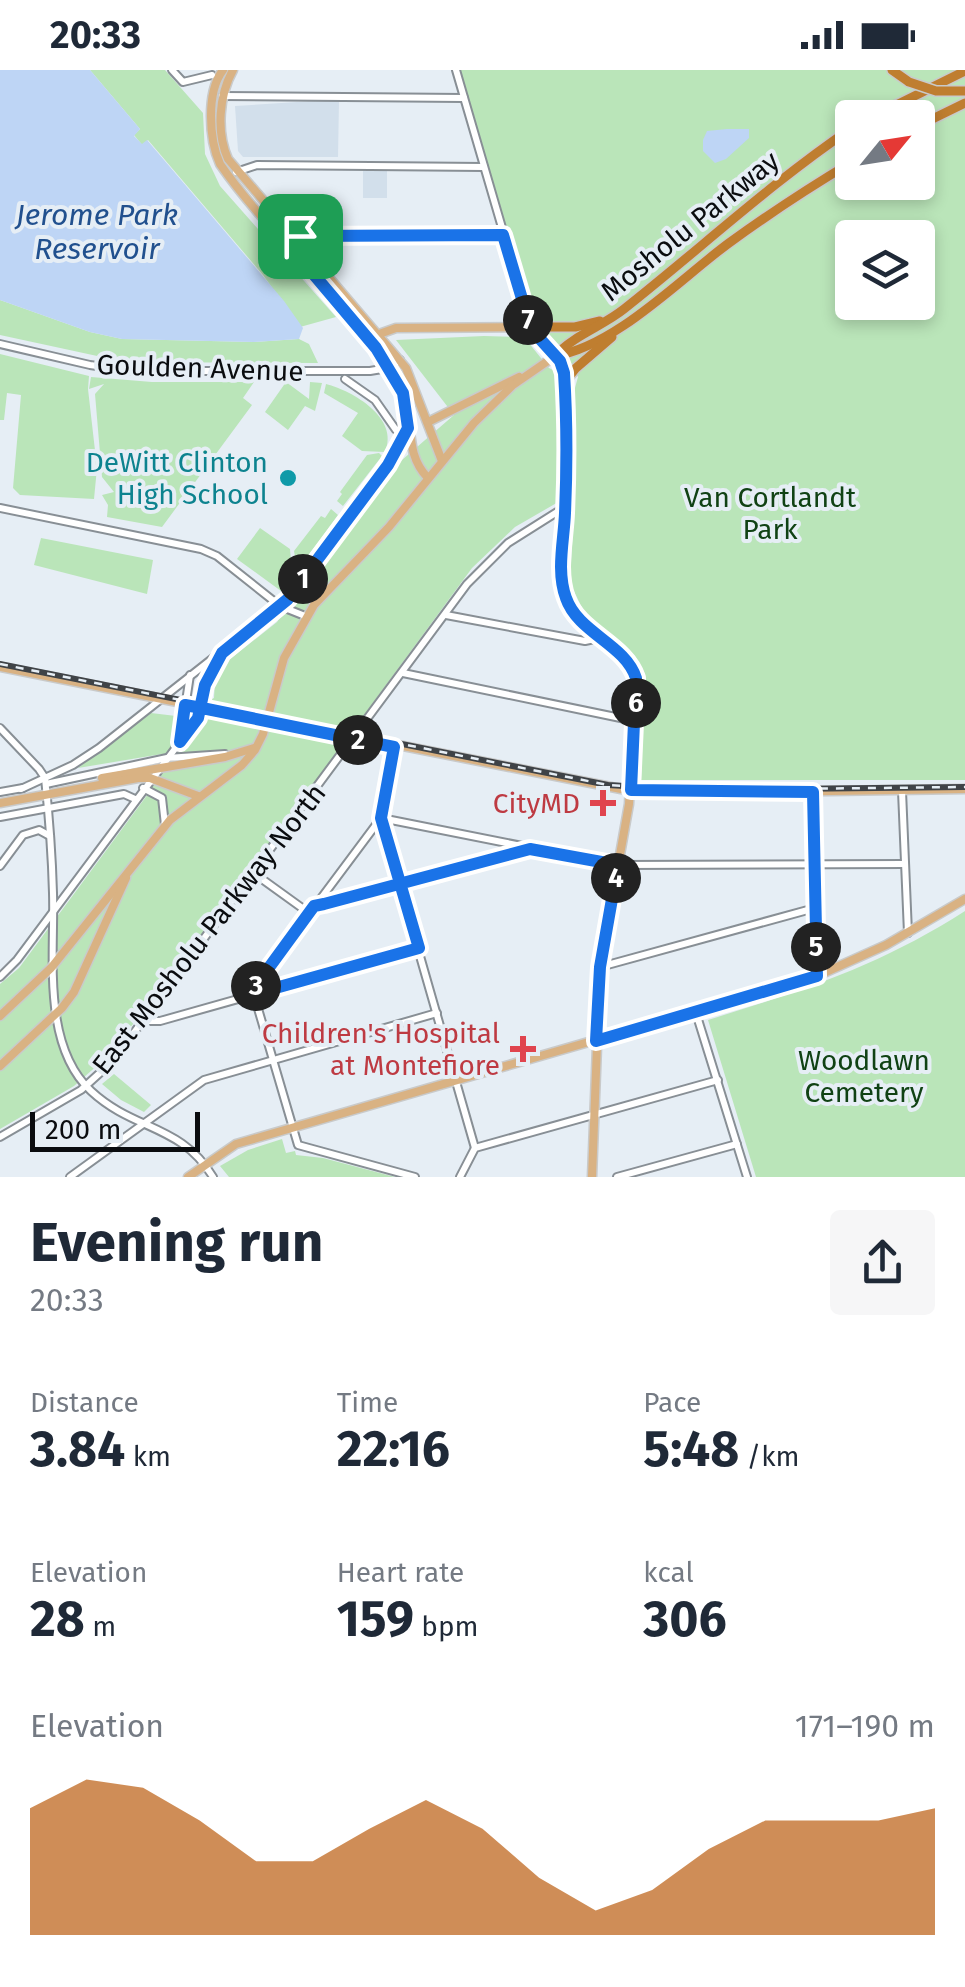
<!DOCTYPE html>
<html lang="en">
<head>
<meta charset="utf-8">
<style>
  :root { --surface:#fff; --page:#f6f6f7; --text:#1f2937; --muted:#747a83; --accent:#bb5e11 }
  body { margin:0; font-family:"Fira Sans",sans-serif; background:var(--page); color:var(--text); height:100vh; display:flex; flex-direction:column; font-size:38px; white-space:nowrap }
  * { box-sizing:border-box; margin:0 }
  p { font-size:32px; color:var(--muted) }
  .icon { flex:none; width:55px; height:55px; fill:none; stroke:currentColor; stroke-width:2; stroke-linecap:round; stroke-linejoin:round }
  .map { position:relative; height:1107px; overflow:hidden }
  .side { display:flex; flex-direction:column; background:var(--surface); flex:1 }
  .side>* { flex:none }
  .needle { width:65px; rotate:60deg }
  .tools { position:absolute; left:835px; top:30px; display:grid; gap:20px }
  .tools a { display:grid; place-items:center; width:100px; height:100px; border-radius:10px; background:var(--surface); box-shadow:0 5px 15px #0003; font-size:50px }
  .scale { position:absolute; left:30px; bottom:25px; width:170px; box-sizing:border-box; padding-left:10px; border:5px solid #0a0c0f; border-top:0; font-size:28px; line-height:35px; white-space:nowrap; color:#0a0c0f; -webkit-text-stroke:8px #e6eef5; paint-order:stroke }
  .pin { position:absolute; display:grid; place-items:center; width:85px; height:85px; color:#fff; margin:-42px; border-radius:20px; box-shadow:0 5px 15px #0006 }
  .km { position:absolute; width:50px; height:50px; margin:-25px; border-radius:50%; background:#222; color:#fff; font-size:28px; line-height:50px; text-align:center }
  .round { display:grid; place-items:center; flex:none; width:105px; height:105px; border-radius:10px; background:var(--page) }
  .overview { display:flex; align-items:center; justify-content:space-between; height:170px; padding:0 30px }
  h1 { font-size:55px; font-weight:700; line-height:75px }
  .figures { display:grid; grid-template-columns:repeat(3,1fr); gap:15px; height:170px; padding:10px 30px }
  .figures div { display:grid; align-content:center }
  .figures b { font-size:50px; font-weight:700 }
  .figures small { font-size:28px; font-weight:400 }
  .figures p { font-size:28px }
  .chart { height:280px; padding:20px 30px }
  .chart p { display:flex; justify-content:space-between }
  .chart svg { width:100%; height:180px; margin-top:10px; fill:var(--accent); opacity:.7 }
  .status { display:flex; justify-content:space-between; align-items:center; height:70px; padding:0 50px; background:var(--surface); direction:ltr }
  .status svg { height:28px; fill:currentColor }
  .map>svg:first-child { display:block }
</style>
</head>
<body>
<div class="status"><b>20:33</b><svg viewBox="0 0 49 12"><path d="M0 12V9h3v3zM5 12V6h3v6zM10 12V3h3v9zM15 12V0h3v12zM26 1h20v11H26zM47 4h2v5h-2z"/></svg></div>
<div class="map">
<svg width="965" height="1107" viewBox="0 0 965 1107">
  <rect width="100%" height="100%" fill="#e6eef5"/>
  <g fill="#d2dfeb">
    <polygon points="328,30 339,31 338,87 243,87 238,81 235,36"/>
    <rect x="363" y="98" width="24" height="30"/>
  </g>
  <g fill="#bae5b9" fill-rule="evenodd">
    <polygon points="90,0 165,0 203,43 205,84 220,116 336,247 300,257 263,205 148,70 142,75 134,65 140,59"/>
    <path d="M460 0H965V710H641L645 604 635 586 585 544 570 513 575 421 573 325 578 307 568 287 533 253ZM852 48H918V112H852ZM852 168H918V232H852Z"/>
    <polygon points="0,230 90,262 122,269 254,272 299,269 309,274 318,293 125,292 0,265"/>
    <polygon points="484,266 524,267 549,298 557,302 560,431 515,457 472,498 209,856 109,985 74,1016 0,1059 0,914 19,898 148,724 162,684 78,698 151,643 176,646 214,628 215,610 225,593 277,552 307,506 395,396 454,345 396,270"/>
    <polygon points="0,284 89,306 88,319 97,398 94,429 20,425 13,418 21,325 7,323 4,350 0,350"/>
    <polygon points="91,307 152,312 254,312 243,328 252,335 162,457 107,447 108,435 102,425 114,422 102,407 95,324 104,314 89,319"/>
    <polygon points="286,312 309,329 310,312 322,313 315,341 305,336 288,360 265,342"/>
    <path d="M326 314C353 321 400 348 385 382L362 381 342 366 358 343 324 323Z"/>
    <polygon points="379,383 382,386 343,436 337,431 342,424 340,422 367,385"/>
    <polygon points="331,439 338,445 300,497 296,492 294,481 321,446 325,448"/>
    <polygon points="260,458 290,479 291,491 297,500 281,521 237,489"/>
    <polygon points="41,468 153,490 147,524 34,495"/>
    <path d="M965 841V1107H756L708 950C802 921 881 895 965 841Z"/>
    <polygon points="114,1004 151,1035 144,1042 121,1030 102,1014"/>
    <polygon points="282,1069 286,1083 295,1081 296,1085 323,1088 395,1107 229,1107 220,1096 248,1080"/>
  </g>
  <g fill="#bed5f5">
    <polygon points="0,0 90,0 140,59 134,66 142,74 147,70 284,231 303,258 299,269 254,272 122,269 90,262 0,230"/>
    <polygon points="727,59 749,59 749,68 726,89 715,93 703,81 703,70 707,61"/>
  </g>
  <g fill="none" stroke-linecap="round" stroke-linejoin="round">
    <defs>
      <g id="minor">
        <polyline points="172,0 183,12 212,5"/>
        <polyline points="456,0 531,257"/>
        <polyline points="222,26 464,28"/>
        <polyline points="236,102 257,95 484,97"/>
        <polyline points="288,174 308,163 503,165"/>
        <polyline points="0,274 90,295 132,301 370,301 388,298 400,290"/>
        <polyline points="345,309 375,330 396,360"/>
        <polyline points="0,438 201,479 217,486 280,536 305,546"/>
        <polyline points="446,545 585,571 599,568"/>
        <polyline points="403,603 635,651"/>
        <path d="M0 658 39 699 45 708C49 746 52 785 53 823 55 883 41 975 91 1021 134 1061 181 1054 213 1107"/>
        <polyline points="180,671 190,605"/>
        <polyline points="394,677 381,748 257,914 254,925 298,1075 415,1107"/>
        <polyline points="46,714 167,688 225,684"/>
        <polyline points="143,718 162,728 165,755"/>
        <polyline points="21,719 73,695 99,678 288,529 393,389 408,358"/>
        <polyline points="902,721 908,863"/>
        <polyline points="0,722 23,718"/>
        <polyline points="813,722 817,906"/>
        <polyline points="0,747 124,724 135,729"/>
        <polyline points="381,748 618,795 905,794"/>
        <polyline points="381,750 475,1078"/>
        <polyline points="0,796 23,765 39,760 50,766"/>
        <polyline points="255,804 309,843"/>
        <polyline points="314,836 528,779"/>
        <polyline points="600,897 815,838"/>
        <polyline points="0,907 17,890 198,648 205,615 219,589"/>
        <polyline points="696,943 747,1107"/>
        <polyline points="147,951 160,951 419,878"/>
        <polyline points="0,1067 81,1020 113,991 467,514 508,473 565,437"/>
        <polyline points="70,1107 204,1010 437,943"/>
        <polyline points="460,1107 475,1078 718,1010"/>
        <polyline points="617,1107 737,1074"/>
      </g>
      <g id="major">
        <path d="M223 0C206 22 209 70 220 94 274 172 353 232 399 315 417 346 401 380 428 408"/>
        <path d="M233 0C219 25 216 62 228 89L406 298 442 391"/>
        <polyline points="368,268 396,258 531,257 560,291 564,303 565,437 561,499 566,527 579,550 629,595 636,612 629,734 600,897 592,1107"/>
        <polyline points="428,352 519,307"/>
        <polyline points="0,597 253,647"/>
        <polyline points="281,652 621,719 694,723 965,719"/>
        <polyline points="102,708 225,687 254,678"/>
        <polyline points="0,733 138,708 150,708 198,726"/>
        <polyline points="0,946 51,898 170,750 242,695 255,680 263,664 284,588 314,535 389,457 474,353 513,315 555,286"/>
        <polyline points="0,996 62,938 74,922 126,808"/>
        <polyline points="188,1107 236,1074 817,906 886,875 965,829"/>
      </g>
      <g id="highway">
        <polyline points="892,0 909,12"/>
        <polyline points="870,48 965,1"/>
        <polyline points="918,56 965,33"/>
        <polyline points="531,257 575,257 600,251"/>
        <path d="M555 286C574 265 603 256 624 239 700 179 772 112 852 58"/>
        <path d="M555 286C616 276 680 209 729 173 769 144 810 117 852 92"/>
        <polyline points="564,313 576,298 612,267"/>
      </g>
    </defs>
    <use href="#minor" stroke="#888f95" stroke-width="10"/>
    <use href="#major" stroke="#c9caca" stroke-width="11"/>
    <use href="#highway" stroke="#c9caca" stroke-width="12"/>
    <use href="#minor" stroke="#fff" stroke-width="6"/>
    <use href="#major" stroke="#d9b283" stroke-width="8"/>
    <use href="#highway" stroke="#bf7e30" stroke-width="9"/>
    <defs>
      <polyline id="rail" points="0,594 608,715 693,720 965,717"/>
    </defs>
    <use href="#rail" stroke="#3f4347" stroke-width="6"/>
    <use href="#rail" stroke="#e6eef5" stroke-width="2.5" stroke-dasharray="8" stroke-linecap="butt"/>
    <defs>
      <polyline id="major-bridge" points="253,647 281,652"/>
      <polyline id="highway-bridge" points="909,12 936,21 965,21"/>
    </defs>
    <use href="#major-bridge" stroke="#c9caca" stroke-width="11" stroke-linecap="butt"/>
    <use href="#highway-bridge" stroke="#c9caca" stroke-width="12" stroke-linecap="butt"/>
    <use href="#major-bridge" stroke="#d9b283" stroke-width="8"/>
    <use href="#highway-bridge" stroke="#bf7e30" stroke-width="9"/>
  </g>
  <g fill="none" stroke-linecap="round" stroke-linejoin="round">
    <defs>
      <path id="route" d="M300 166 288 174 376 278 403 323 408 358 388 395 288 529 222 583 205 615 198 648 180 672 185 635 207 639 394 677 381 748 419 878 254 924 257 914 314 836 324 834 530 779 618 795 600 897 596 971 817 906 813 722 631 720 636 608C625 574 578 563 566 528 556 501 564 470 565 443 567 397 567 349 564 303L560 291 531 259 503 165 300 166"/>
    </defs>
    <use href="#route" stroke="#fff" stroke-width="20"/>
    <use href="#route" stroke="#1a73e8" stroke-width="12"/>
  </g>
  <circle fill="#0f9aa8" stroke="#e6eef5" stroke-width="4" cx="288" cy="408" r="10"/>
  <g fill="#e0444e" stroke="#e6eef5" stroke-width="4">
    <path d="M598 718h10v10h10v10h-10v10h-10v-10h-10v-10h10z"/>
    <path d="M518 964h10v10h10v10h-10v10h-10v-10h-10v-10h10z"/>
  </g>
  <g text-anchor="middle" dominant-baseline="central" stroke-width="8" stroke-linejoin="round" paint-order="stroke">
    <g font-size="28" fill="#0a0c0f" stroke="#e6eef5">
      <text transform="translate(690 156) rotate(-39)">Mosholu Parkway</text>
      <text transform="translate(200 298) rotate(2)">Goulden Avenue</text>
      <text transform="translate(209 859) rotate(-52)">East Mosholu Parkway North</text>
    </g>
    <g font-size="28" fill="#0d838f" stroke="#e6eef5" text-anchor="end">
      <text x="268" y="392">DeWitt Clinton<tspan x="268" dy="32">High School</tspan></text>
    </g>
    <g font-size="28" fill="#104214" stroke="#e6eef5">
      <text x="770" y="427">Van Cortlandt<tspan x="770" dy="32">Park</tspan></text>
      <text x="864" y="990">Woodlawn<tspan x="864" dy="32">Cemetery</tspan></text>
    </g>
    <g font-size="28" fill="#be3a42" stroke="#e6eef5" text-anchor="end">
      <text x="580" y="733">CityMD</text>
      <text x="500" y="963">Children's Hospital<tspan x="500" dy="32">at Montefiore</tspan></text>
    </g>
    <g font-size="30" font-style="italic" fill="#21508e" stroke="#e6eef5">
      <text x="97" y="145">Jerome Park<tspan x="97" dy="34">Reservoir</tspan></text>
    </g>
  </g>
</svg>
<div class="tools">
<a><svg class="needle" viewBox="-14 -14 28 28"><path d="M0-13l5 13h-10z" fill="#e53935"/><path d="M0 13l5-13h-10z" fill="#747a83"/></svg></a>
<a><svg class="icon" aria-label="layers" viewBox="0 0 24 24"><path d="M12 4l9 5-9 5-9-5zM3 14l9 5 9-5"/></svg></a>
</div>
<div class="scale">200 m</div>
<div class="pin" style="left:300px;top:166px;background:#1e9e55"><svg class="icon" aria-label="arrive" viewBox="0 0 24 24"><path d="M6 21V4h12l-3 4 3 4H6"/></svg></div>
<b class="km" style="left:303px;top:509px">1</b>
<b class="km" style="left:358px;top:670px">2</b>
<b class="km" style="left:256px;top:916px">3</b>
<b class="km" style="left:616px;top:808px">4</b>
<b class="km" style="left:816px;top:877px">5</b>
<b class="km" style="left:636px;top:633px">6</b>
<b class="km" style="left:528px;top:250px">7</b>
</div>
<section class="side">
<div class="overview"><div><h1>Evening run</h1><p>20:33</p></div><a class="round"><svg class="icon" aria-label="share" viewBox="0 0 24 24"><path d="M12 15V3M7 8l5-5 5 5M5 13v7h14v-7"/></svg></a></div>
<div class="figures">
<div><p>Distance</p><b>3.84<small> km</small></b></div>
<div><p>Time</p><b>22:16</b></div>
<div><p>Pace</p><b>5:48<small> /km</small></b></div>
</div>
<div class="figures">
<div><p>Elevation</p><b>28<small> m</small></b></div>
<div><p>Heart rate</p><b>159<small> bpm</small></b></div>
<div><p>kcal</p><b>306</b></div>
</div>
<div class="chart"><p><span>Elevation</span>171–190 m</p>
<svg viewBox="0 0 160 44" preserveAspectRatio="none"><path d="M0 44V13L10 6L20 8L30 16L40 26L50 26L60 18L70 11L80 18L90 30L100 38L110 33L120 23L130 16L140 16L150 16L160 13V44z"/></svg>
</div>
</section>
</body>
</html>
